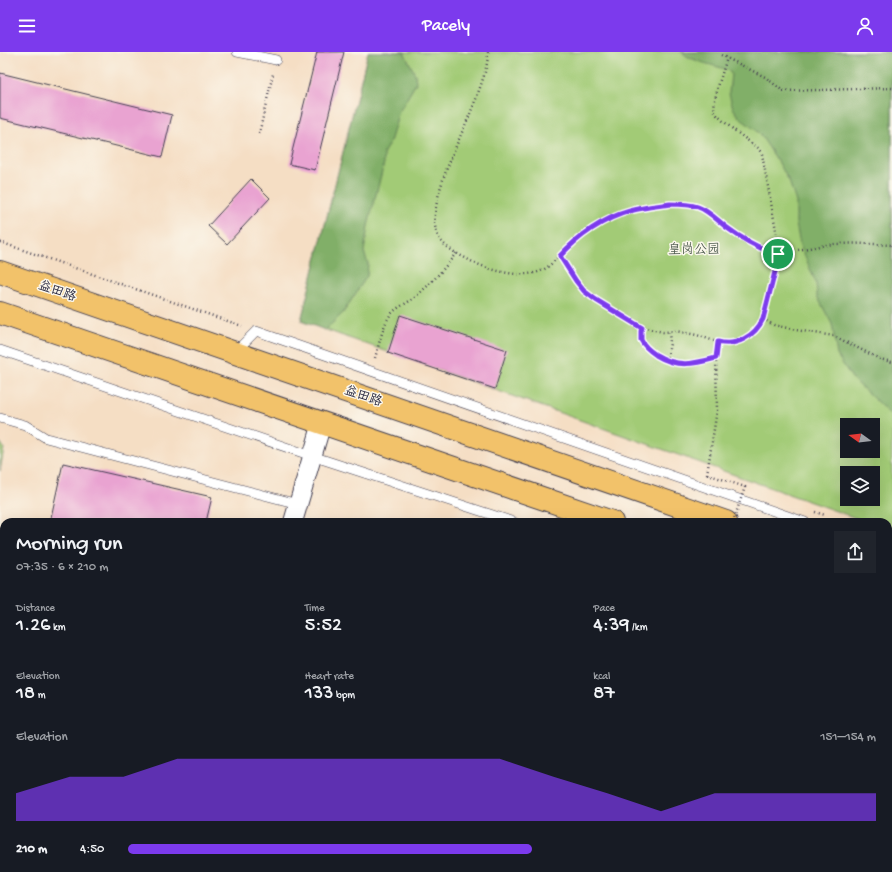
<!DOCTYPE html>
<html lang="en">
<head>
<meta charset="utf-8">
<style>
  :root { --surface:#171b24; --page:#20242c; --text:#f1f3f6; --muted:#9ea1a6; --accent:#7c3aed }
  body { margin:0; font-family:"Gochi Hand","LXGW WenKai TC",sans-serif; background:var(--page); color:var(--text); height:100vh; display:flex; flex-direction:column; font-size:15px; white-space:nowrap }
  * { box-sizing:border-box; margin:0 }
  p { font-size:13px; color:var(--muted) }
  .icon { flex:none; width:22px; height:22px; fill:none; stroke:currentColor; stroke-width:2; stroke-linecap:round; stroke-linejoin:round }
  .map { position:relative; flex:1; overflow:hidden }
  .drawer { position:absolute; left:0px; top:466px; width:892px; height:354px; display:flex; flex-direction:column; background:var(--surface); border-radius:12px 12px 0 0; box-shadow:0 4px 16px #0002 }
  .drawer>* { flex:none }
  .needle { width:26px; rotate:285deg }
  .tools { position:absolute; left:840px; top:366px; display:grid; gap:8px }
  .tools a { display:grid; place-items:center; width:40px; height:40px; border-radius:0px; background:var(--surface); box-shadow:0 4px 16px #0002; font-size:20px }
  .pin { position:absolute; display:grid; place-items:center; width:34px; height:34px; color:#fff; margin:-17px; border:2px solid #fff; border-radius:50%; box-shadow:0 1px 4px #0007 }
  .round { display:grid; place-items:center; flex:none; width:42px; height:42px; border-radius:0px; background:var(--page) }
  .summary { display:flex; align-items:center; justify-content:space-between; height:68px; padding:0 16px }
  h1 { font-size:22px; font-weight:600; line-height:30px }
  .stats { display:grid; grid-template-columns:repeat(3,1fr); gap:6px; height:68px; padding:4px 16px }
  .stats div { display:grid; align-content:center }
  .stats b { font-size:20px; font-weight:600 }
  .stats small { font-size:11px; font-weight:400 }
  .stats p { font-size:11px }
  .chart { height:112px; padding:8px 16px }
  .chart p { display:flex; justify-content:space-between }
  .chart svg { width:100%; height:72px; margin-top:4px; fill:var(--accent); opacity:.7 }
  ul { padding:0 16px; list-style:none; font-size:13px }
  li { display:grid; grid-template-columns:64px 48px 1fr; align-items:center; height:30px }
  li i { height:10px; border-radius:5px; background:var(--accent) }
  header { display:flex; justify-content:space-between; align-items:center; height:52px; padding:0 16px; background:var(--accent); color:#fff; font-size:18px; font-weight:600 }
  .map>svg:first-child { display:block }
</style>
</head>
<body>
<header><svg class="icon" aria-label="menu" viewBox="0 0 24 24"><path d="M4 6h16M4 12h16M4 18h16"/></svg>Pacely<svg class="icon" aria-label="person" viewBox="0 0 24 24"><circle cx="12" cy="8" r="4"/><path d="M4 21q1-7 8-7t8 7"/></svg></header>
<div class="map">
<svg width="892" height="820" viewBox="0 0 892 820">
  <rect width="100%" height="100%" fill="#fbf7ec"/>
  <filter id="ink" filterUnits="userSpaceOnUse"><feTurbulence type="fractalNoise" baseFrequency=".025" numOctaves="2"/><feDisplacementMap in="SourceGraphic" scale="8" xChannelSelector="R" yChannelSelector="G"/><feConvolveMatrix kernelMatrix="1 2 1 2 8 2 1 2 1" color-interpolation-filters="sRGB"/></filter>
  <filter id="wash" filterUnits="userSpaceOnUse"><feTurbulence type="fractalNoise" baseFrequency=".012" numOctaves="4" result="noise"/><feDisplacementMap in="SourceGraphic" scale="16" xChannelSelector="R" yChannelSelector="G"/><feGaussianBlur stdDeviation="0.9" result="paint"/><feColorMatrix in="noise" values="0 0 0 0 0 0 0 0 0 0 0 0 0 0 0 0 0 1.4 0 .05"/><feComposite in="paint" operator="in"/></filter>
  <g filter="url(#wash)">
    <rect width="100%" height="100%" fill="#f5dec4"/>
    <g fill="#a2cb76" stroke="#627658" fill-rule="evenodd">
      <path d="M368 0H892V479L888 478V470H867L301 269ZM847 373H873V399H847ZM847 421H873V447H847Z"/>
      <polygon points="0,390 4,396 0,419"/>
      <polygon points="302,816 364,816 380,820 301,820"/>
      <polygon points="425,816 508,816 507,820 441,820"/>
      <polygon points="746,816 849,816 848,820 745,820"/>
    </g>
    <g fill="#81af67" stroke="#526851">
      <polygon points="368,0 405,0 405,2 415,22 416,31 399,60 390,90 384,100 384,111 368,174 364,200 368,211 367,224 343,261 325,278 301,269"/>
      <path d="M681 0H892V364L852 326 837 303 832 272 817 244 816 231 800 193 796 171V150L789 129 779 111 762 85 753 76 741 67 733 56 729 41 731 22 729 19C711 11 697 12 681 0Z"/>
    </g>
    <g id="blocks">
      <g fill="#e9a3d1">
        <polygon points="317,0 344,0 315,118 289,112"/>
        <polygon points="0,21 172,63 162,105 0,66"/>
        <polygon points="251,127 270,146 227,192 208,174"/>
        <polygon points="400,263 507,298 495,337 388,301"/>
        <polygon points="63,411 212,445 206,470 50,470"/>
        <polygon points="0,625 4,627 4,726 0,729"/>
        <polygon points="844,816 873,816 872,820 843,820"/>
      </g>
    </g>
  </g>
  <g filter="url(#ink)">
    <use href="#blocks" fill-opacity="0" stroke="#423e50" stroke-width="1"/>
    <g fill="none" stroke-linecap="round" stroke-linejoin="round">
      <defs>
        <g id="service">
          <polyline points="237,0 276,8"/>
          <polyline points="0,298 312,404 514,470"/>
          <polyline points="235,300 256,279 805,470"/>
          <polyline points="0,366 25,373 46,386 298,452"/>
          <polyline points="888,499 892,500"/>
          <polyline points="0,540 4,541"/>
          <polyline points="888,592 892,593"/>
          <polyline points="0,593 4,594"/>
          <polyline points="0,760 4,761"/>
          <polyline points="888,801 892,802"/>
          <polyline points="164,816 180,820"/>
          <polyline points="701,820 702,816"/>
        </g>
        <g id="minor">
          <polyline points="293,470 322,371"/>
          <polyline points="204,820 205,816"/>
          <polyline points="546,820 547,816"/>
        </g>
        <g id="primary">
          <polyline points="0,220 726,470"/>
          <polyline points="0,261 612,470"/>
          <polyline points="888,526 892,527"/>
          <polyline points="888,564 892,565"/>
        </g>
      </defs>
      <use href="#service" stroke="#423e50" stroke-width="10"/>
      <use href="#minor" stroke="#423e50" stroke-width="20"/>
      <use href="#primary" stroke="#423e50" stroke-width="24"/>
      <g stroke="#423e50" stroke-width="2.5" stroke-dasharray="1 3" stroke-linecap="butt">
        <path d="M488 0C488 16 481 32 476 47 464 78 448 108 439 141 436 154 433 166 436 179 440 194 456 201 469 208 488 218 522 228 543 218 553 212 560 202 569 195 587 180 608 164 632 158 653 153 680 147 700 156 709 160 715 167 723 173 735 183 761 200 778 202 782 202 787 200 791 199 806 197 821 193 836 192 855 191 874 192 892 193"/>
        <polyline points="721,3 765,25 783,39 892,36"/>
        <polyline points="259,82 273,22"/>
        <polyline points="0,190 242,274"/>
        <path d="M560 204 576 229 585 239 596 248 641 275 663 280 676 279 697 283 723 292H731L743 288 752 282 761 271 778 210 779 205 776 178 762 102 758 96C750 90 718 67 715 60 711 52 724 16 727 6"/>
        <polyline points="763,267 774,273 796,278 834,284 880,307 892,310"/>
        <path d="M642 276C634 295 664 310 679 312 692 314 705 309 716 306"/>
        <path d="M375 306C379 293 383 272 391 262 398 254 409 251 416 244 432 231 444 217 456 201"/>
        <polyline points="667,309 670,291 669,280"/>
        <polyline points="707,422 717,358 716,306 717,290"/>
        <polyline points="815,460 825,463"/>
      </g>
      <use href="#service" stroke="#fff" stroke-width="9"/>
      <use href="#minor" stroke="#fff" stroke-width="18"/>
      <use href="#primary" stroke="#f2c26a" stroke-width="22"/>
      <polyline stroke="#423e50" stroke-width="2.5" stroke-dasharray="1 3" stroke-linecap="butt" points="707,422 745,435 733,470"/>
    </g>
  </g>
  <g fill="none" stroke-linecap="round" stroke-linejoin="round" filter="url(#ink)">
    <defs>
      <path id="route" d="M670 152C680 152 689 152 698 155 709 159 717 168 726 175 742 187 759 197 778 202L779 204 763 267C755 284 736 295 718 290L716 306C694 312 677 316 656 303 650 299 644 294 641 288V279L642 276 596 248 584 239 576 229 560 204C578 184 604 166 630 159 643 155 657 154 670 152Z"/>
    </defs>
    <use href="#route" stroke="#fff" stroke-width="8"/>
    <use href="#route" stroke="#7c3aed" stroke-width="5"/>
  </g>
  <g text-anchor="middle" dominant-baseline="central" stroke-width="3" stroke-linejoin="round" paint-order="stroke">
    <g font-size="13" fill="#4f5d50" stroke="#fbf7ec">
      <text x="694" y="198">皇岗公园</text>
    </g>
    <g font-size="13" fill="#22223b" stroke="#fbf7ec">
      <text transform="translate(57 240) rotate(19)">益田路</text>
      <text transform="translate(363 345) rotate(19)">益田路</text>
    </g>
  </g>
</svg>
<div class="tools">
<a><svg class="needle" viewBox="-14 -14 28 28"><path d="M0-13l5 13h-10z" fill="#e53935"/><path d="M0 13l5-13h-10z" fill="#9ea1a6"/></svg></a>
<a><svg class="icon" aria-label="layers" viewBox="0 0 24 24"><path d="M12 4l9 5-9 5-9-5zM3 14l9 5 9-5"/></svg></a>
</div>
<div class="pin" style="left:778px;top:202px;background:#1e9e55"><svg class="icon" aria-label="arrive" viewBox="0 0 24 24"><path d="M6 21V4h12l-3 4 3 4H6"/></svg></div>
<section class="drawer">
<div class="summary"><div><h1>Morning run</h1><p>07:35 · 6 × 210 m</p></div><a class="round"><svg class="icon" aria-label="share" viewBox="0 0 24 24"><path d="M12 15V3M7 8l5-5 5 5M5 13v7h14v-7"/></svg></a></div>
<div class="stats">
<div><p>Distance</p><b>1.26<small> km</small></b></div>
<div><p>Time</p><b>5:52</b></div>
<div><p>Pace</p><b>4:39<small> /km</small></b></div>
</div>
<div class="stats">
<div><p>Elevation</p><b>18<small> m</small></b></div>
<div><p>Heart rate</p><b>133<small> bpm</small></b></div>
<div><p>kcal</p><b>87</b></div>
</div>
<div class="chart"><p><span>Elevation</span>151–154 m</p>
<svg viewBox="0 0 160 44" preserveAspectRatio="none"><path d="M0 44V27L10 17L20 17L30 6L40 6L50 6L60 6L70 6L80 6L90 6L100 17L110 27L120 38L130 27L140 27L150 27L160 27V44z"/></svg>
</div>
<ul>
<li><b>210 m</b>4:50<i style="width:54%"></i></li>
</ul>
</section>
</div>
</body>
</html>
